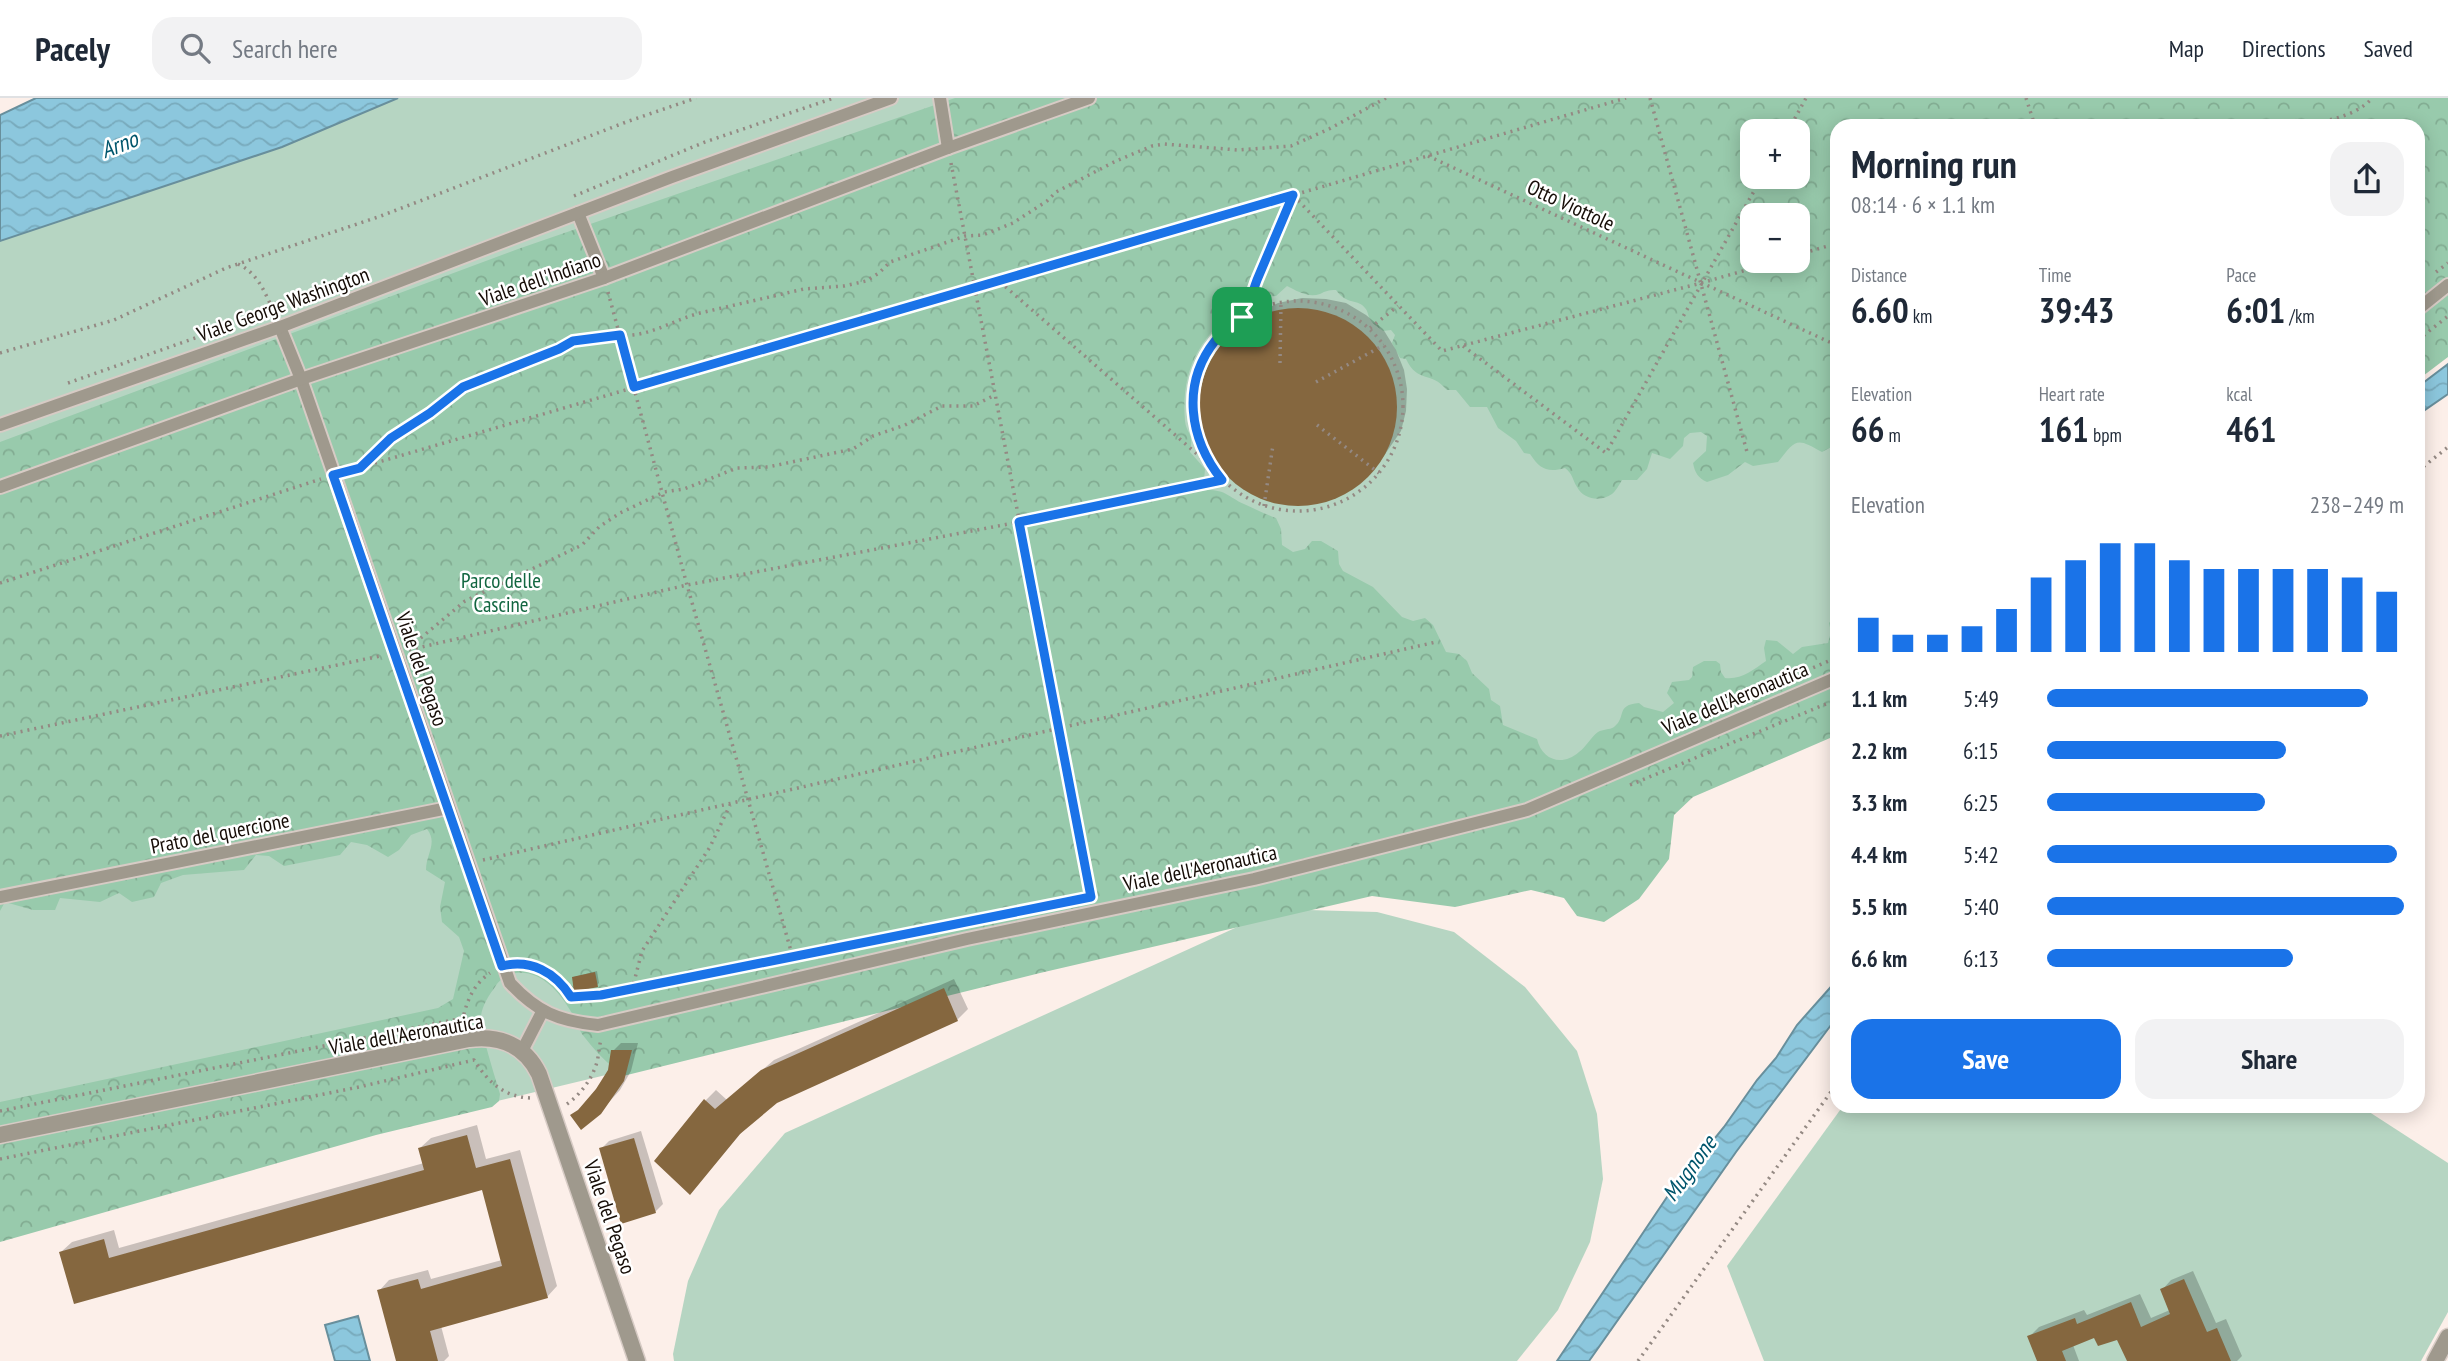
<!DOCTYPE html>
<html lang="en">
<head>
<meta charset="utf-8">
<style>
  :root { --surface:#fff; --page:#f2f2f3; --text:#1f2937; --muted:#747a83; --line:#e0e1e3; --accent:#1a73e8 }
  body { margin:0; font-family:"PT Sans Narrow",sans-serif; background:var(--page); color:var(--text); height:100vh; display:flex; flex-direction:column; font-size:26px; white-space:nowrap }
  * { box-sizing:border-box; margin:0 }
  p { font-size:23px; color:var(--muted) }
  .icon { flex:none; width:38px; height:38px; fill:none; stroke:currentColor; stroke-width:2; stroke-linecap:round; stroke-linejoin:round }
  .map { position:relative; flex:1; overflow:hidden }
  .drawer { position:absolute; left:1830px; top:21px; width:595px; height:994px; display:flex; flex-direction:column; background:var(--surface); border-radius:21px; box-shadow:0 4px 18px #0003 }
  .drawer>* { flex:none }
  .tools { position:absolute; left:1740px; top:21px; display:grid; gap:14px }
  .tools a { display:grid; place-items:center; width:70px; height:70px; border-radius:14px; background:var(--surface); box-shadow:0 4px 18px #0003; font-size:35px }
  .pin { position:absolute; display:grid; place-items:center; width:60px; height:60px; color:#fff; margin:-30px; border-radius:14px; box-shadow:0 4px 10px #0006 }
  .round { display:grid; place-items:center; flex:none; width:74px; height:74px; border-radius:21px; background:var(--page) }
  .headline { display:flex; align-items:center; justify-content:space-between; height:119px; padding:0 21px }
  h1 { font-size:38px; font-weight:800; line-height:52px }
  .metrics { display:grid; grid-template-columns:repeat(3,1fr); gap:10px; height:119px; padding:7px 21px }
  .metrics div { display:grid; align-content:center }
  .metrics b { font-size:35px; font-weight:800 }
  .metrics small { font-size:19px; font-weight:400 }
  .metrics p { font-size:19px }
  .chart { height:196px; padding:14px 21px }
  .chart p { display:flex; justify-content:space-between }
  .chart svg { width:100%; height:126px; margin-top:7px; stroke:var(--accent); stroke-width:6 }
  .primary-button { display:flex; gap:14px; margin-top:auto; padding:14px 21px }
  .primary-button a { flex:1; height:80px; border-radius:21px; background:var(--accent); color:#fff; font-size:28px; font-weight:800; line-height:80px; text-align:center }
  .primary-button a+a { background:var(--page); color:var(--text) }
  ul { padding:0 21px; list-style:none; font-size:23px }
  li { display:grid; grid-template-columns:112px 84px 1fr; align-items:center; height:52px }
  li i { height:18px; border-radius:9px; background:var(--accent) }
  header { display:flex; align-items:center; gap:42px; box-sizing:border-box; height:98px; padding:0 35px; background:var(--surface); border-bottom:2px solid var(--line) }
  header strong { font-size:33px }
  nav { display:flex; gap:38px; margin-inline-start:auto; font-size:24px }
  .search { width:490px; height:63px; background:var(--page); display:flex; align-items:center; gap:18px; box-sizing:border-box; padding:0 24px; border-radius:21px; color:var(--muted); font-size:26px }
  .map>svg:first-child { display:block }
</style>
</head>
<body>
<header>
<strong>Pacely</strong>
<div class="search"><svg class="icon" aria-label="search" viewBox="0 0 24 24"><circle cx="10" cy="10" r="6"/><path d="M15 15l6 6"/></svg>Search here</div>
<nav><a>Map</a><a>Directions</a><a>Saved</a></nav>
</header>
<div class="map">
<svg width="2448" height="1263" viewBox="0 0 2448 1263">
  <defs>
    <pattern id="forest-crowns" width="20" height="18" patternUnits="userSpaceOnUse" patternTransform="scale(1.75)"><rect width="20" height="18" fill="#98caac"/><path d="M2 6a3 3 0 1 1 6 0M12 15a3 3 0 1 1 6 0" fill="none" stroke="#82ac92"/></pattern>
    <pattern id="water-waves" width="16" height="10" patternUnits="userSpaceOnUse" patternTransform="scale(1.75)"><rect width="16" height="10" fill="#8cc7dd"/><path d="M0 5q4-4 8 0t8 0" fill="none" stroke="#78aabc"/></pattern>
  </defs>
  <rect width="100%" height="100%" fill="#fcefe9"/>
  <g fill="#b6d5c2" fill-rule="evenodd">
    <path d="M398 0H2448L2418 28H1838L1837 612 631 971 355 1037 0 1139V143L281 49ZM1752 33H1797V79H1752ZM1752 117H1797V163H1752Z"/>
    <polygon points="1308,812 1377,814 1454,834 1525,889 1577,953 1597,1016 1603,1081 1590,1144 1558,1212 1517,1263 674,1263 673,1256 688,1183 719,1112 785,1035 1246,825"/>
    <polygon points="1843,1008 2360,1008 2448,1065 2448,1214 2421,1263 1764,1263 1727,1168"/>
  </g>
  <path fill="url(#forest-crowns)" fill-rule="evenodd" d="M955 0H2448V259L2419 281 2418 28H1838L1837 346 1822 354C1796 339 1796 341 1778 364L1753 368 1745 364 1728 377 1707 384C1698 380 1695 375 1693 365L1706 353 1707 338 1701 334 1690 335 1684 340 1683 348 1670 361 1652 355 1647 371 1637 382H1622C1619 387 1616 393 1612 396 1601 404 1584 402 1577 389 1572 381 1573 376 1565 370 1547 375 1540 371 1530 356L1524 355 1516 343 1498 330 1487 309H1470L1456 292H1447C1430 272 1418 286 1406 261L1400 260 1392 245 1395 237 1391 232 1383 233C1378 229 1372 226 1370 221 1368 218 1368 213 1365 210 1359 201 1346 207 1336 192 1328 192 1326 193 1320 196 1308 200 1297 193 1287 188L1276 198 1266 199 1252 210 1238 209C1199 241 1181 271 1185 323 1187 338 1194 333 1190 354L1205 371 1204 382 1207 392C1227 392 1228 399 1244 406 1255 411 1265 416 1276 420L1281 431 1282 447 1293 454 1305 451 1312 443H1321L1338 453 1339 466 1343 473 1373 489 1402 519 1413 523 1425 520 1433 527 1446 554 1459 556 1467 563 1472 575 1489 591 1491 602 1500 608 1503 627 1537 641C1542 662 1562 669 1579 654 1586 649 1591 639 1598 634 1603 631 1609 632 1614 629 1627 619 1615 607 1639 605L1644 609 1663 614 1674 605 1667 595 1672 584 1689 582 1692 579 1693 569 1704 563H1716L1720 566 1721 574 1725 580C1741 582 1753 572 1766 563L1764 550 1766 542 1777 543 1793 556 1802 549 1828 545 1831 534 1829 525 1837 515V637L1693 699 1674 717 1669 761 1639 801 1604 824 1577 818 1564 800 1531 792 1455 809 1372 798 1040 875 623 978C607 965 594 952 582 936 577 928 575 920 570 912 559 893 540 872 516 875 508 876 499 882 495 889 489 897 482 908 481 918 480 934 495 978 500 996L499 1003 492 1009 376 1037 0 1144V1004L438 910 453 901 464 853 459 839 442 824 440 809 445 784 426 772C426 756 438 745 427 731L411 737 399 752 388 759 367 747 351 744 340 757 284 768 269 758 256 757 244 772 183 777 161 785 154 799 132 804 119 795 100 804 60 800 55 812H33L5 804 0 813V344L518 151ZM1752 33H1797V79H1752ZM1752 117H1797V163H1752Z"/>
  <g fill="url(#water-waves)" stroke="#688f9c" stroke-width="2">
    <polygon points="36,0 398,0 282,49 0,143 0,17"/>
    <polygon points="2448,266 2448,296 2419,316 2419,288"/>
    <polygon points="1837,882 1837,919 1736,1054 1589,1263 1557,1263 1667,1099 1724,1029 1757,982 1776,960 1797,927"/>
    <polygon points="358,1218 370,1263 335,1263 325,1227"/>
  </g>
  <g fill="#0003">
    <polygon points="1302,200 1326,201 1346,205 1366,217 1383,231 1396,252 1404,272 1407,291 1406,313 1401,333 1379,365 1368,377 1343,394 1320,404 1296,407 1268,402 1241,389 1216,363 1204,336 1201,319 1203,286 1216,255 1259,215 1278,205"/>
    <polygon points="597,873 599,885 597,887 574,879"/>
    <polygon points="954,881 968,911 957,922 776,1003 746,1029 700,1084 706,1002 716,992 727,1002 774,962"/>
    <polygon points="621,945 638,945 631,973 620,992 599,1015 573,1017 585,1006 610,973 613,953"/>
    <polygon points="477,1027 486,1061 520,1052 557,1188 547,1199 441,1228 449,1258 444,1263 398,1263 379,1193 389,1182 428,1172 431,1181 502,1162 483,1090 75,1203 61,1154 72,1144 114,1132 119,1150 424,1065 420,1050 431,1040"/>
    <polygon points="641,1033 663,1106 655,1114 601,1051 609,1043"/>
    <polygon points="2193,1173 2216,1225 2226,1221 2242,1258 2237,1263 2129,1263 2118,1240 2095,1238 2073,1247 2079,1263 2039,1263 2029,1239 2039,1229 2084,1212 2087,1217 2140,1196 2151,1220 2170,1212 2162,1192 2171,1182"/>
  </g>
  <g fill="#85673f">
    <circle cx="1298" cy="309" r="99"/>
    <polygon points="595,874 598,889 574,894 572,879"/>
    <polygon points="944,890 958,923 777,1005 740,1036 690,1097 654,1063 704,1001 715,1011 761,972"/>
    <polygon points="611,952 632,952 624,983 601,1016 581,1032 570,1017 578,1012 596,991 608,972"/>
    <polygon points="467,1037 476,1070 510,1061 548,1200 430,1233 438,1263 396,1263 377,1192 418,1181 421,1191 502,1168 482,1092 74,1206 59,1154 104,1141 109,1160 424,1072 418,1050"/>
    <polygon points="634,1040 656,1115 621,1126 599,1050"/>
    <polygon points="2184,1181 2207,1234 2217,1230 2231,1263 2127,1263 2117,1242 2098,1248 2094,1240 2062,1253 2066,1263 2037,1263 2027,1238 2075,1220 2077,1226 2131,1204 2141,1229 2170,1216 2160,1191"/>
  </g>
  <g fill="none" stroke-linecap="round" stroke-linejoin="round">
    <defs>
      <g id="pedestrian">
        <polyline points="940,0 948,50"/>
        <polyline points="578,115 604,180"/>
        <polyline points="2418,211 2448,187"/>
        <path d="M280 229 301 281 510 885C537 914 558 923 598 927L967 841 1254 781 1527 712 1838 579"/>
        <polyline points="0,327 280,229 672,79 891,0"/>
        <polyline points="0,389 301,281 604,180 948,50 1089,0"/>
        <polyline points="0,799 448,710"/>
        <polyline points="522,953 542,914"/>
      </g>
      <g id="minor">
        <path d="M0 1037 469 941C500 937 525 947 539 976L637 1263"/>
        <polyline points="2435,1263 2448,1239"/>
      </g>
    </defs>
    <use href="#pedestrian" stroke="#d7cbc5" stroke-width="16"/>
    <use href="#minor" stroke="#d7cbc5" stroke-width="19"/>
    <g stroke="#948983" stroke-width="3.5" stroke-dasharray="2 5" stroke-linecap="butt">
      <polyline points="1650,0 1747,354"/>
      <polyline points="2026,0 2035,28"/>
      <path d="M2283 28 2294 22C2315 29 2358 18 2372 0"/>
      <polyline points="1788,33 1806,0"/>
      <polyline points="1428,58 1838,248"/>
      <polyline points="951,65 1091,799"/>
      <polyline points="574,98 705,44 834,0"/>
      <polyline points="1797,157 1838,145"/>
      <path d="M238 166C258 175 265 195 274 214"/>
      <polyline points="2436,174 2448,165"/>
      <polyline points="1000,184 1205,363"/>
      <polyline points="608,194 687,487 793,860"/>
      <circle cx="1298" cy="308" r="105"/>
      <polyline points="1242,219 1293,97 1442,253 1701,185 1778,163"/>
      <polyline points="1370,230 1398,208"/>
      <polyline points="2418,242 2448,218"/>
      <polyline points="1463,248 1606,355 1762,79"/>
      <polyline points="0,255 114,222 226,170 378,119 629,23 696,0"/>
      <polyline points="1280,265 1281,204"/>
      <polyline points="1316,284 1384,247"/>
      <polyline points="68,285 229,228"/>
      <polyline points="1317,327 1379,375"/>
      <path d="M361 368 391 340 430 315 463 289 559 251C582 238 607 240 633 237 657 234 677 221 700 215L804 191 844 188 866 183 879 175 890 164 965 138 983 137 1013 125 1047 103 1056 94 1116 63 1152 48 1164 46 1238 52 1291 48 1329 31 1386 0"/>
      <polyline points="348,373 1626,0"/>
      <polyline points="2418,373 2448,349"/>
      <polyline points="1264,408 1273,347"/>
      <polyline points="0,485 321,381"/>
      <polyline points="410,549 465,503 582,447 599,429 620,415 664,394 684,391 737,370 768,369 853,351 873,338 905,327 942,308 973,308 995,297"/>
      <polyline points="409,552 687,487 1019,424 1222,382"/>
      <polyline points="1704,617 1838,559"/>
      <polyline points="0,638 380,558"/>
      <polyline points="1630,687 1838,601"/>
      <polyline points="483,762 1436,544"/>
      <path d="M520 866C543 868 559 880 571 899L601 897 907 837"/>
      <polyline points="632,892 642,853 710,749 730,707"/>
      <path d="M567 1006C581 996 592 981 597 964 599 956 599 948 601 942"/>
      <path d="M0 1013 463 920C467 902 474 886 490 875"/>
      <path d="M0 1061 359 989 474 962C488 984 504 999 531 1000"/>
      <polyline points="1638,1263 1838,984"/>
    </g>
    <use href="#pedestrian" stroke="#9f998d" stroke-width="12"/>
    <use href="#minor" stroke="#9f998d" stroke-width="16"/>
  </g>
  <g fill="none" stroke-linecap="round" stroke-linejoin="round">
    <defs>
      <path id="route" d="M1293 97C1281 125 1269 154 1257 182 1253 193 1249 207 1243 217 1237 227 1223 233 1215 243 1181 286 1189 341 1222 382L1019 424 1091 799 601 897 571 899C555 874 531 861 502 868L333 377 360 370 391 340 430 315 463 289 559 251 573 243 620 237 634 289Z"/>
    </defs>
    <use href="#route" stroke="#fff" stroke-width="14"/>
    <use href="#route" stroke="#1a73e8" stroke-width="9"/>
  </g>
  <g text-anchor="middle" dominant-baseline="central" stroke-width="5" stroke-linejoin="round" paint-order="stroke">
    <g font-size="21" fill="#150c06" stroke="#fff">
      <text transform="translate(1571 107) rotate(25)">Otto Viottole</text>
      <text transform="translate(540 181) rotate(-19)">Viale dell'Indiano</text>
      <text transform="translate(283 206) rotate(-20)">Viale George Washington</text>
      <text transform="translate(422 571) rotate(71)">Viale del Pegaso</text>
      <text transform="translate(1735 600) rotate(-23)">Viale dell'Aeronautica</text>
      <text transform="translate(220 735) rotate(-11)">Prato del quercione</text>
      <text transform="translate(1200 770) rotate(-12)">Viale dell'Aeronautica</text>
      <text transform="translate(406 936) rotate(-10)">Viale dell'Aeronautica</text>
      <text transform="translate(610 1119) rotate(71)">Viale del Pegaso</text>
    </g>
    <g font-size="21" fill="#126640" stroke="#fff">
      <text x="501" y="482">Parco delle<tspan x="501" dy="24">Cascine</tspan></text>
    </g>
    <g font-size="23" font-style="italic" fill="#00556c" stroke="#fff">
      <text transform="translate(119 46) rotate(-21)">Arno</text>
      <text transform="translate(1689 1070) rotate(-54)">Mugnone</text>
    </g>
  </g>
</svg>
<div class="tools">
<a>+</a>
<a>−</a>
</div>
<div class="pin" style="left:1242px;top:219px;background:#1e9e55"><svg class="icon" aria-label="arrive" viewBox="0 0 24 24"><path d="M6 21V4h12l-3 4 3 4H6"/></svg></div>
<section class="drawer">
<div class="headline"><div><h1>Morning run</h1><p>08:14 · 6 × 1.1 km</p></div><a class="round"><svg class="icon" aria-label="share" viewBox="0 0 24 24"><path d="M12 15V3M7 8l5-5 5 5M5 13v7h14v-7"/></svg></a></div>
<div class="metrics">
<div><p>Distance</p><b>6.60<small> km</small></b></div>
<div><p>Time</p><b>39:43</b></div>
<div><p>Pace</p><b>6:01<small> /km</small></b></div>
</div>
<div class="metrics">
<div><p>Elevation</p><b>66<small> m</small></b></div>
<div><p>Heart rate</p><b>161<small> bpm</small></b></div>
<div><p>kcal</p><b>461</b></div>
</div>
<div class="chart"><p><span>Elevation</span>238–249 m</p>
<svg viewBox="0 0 160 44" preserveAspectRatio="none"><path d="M5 44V32M15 44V38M25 44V38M35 44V35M45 44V29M55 44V18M65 44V12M75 44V6M85 44V6M95 44V12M105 44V15M115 44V15M125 44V15M135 44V15M145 44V18M155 44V23"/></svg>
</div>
<ul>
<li><b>1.1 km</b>5:49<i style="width:90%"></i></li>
<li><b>2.2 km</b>6:15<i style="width:67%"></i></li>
<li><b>3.3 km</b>6:25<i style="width:61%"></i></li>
<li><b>4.4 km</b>5:42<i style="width:98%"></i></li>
<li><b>5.5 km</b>5:40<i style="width:100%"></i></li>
<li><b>6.6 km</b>6:13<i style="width:69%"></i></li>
</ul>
<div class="primary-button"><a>Save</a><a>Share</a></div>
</section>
</div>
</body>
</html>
